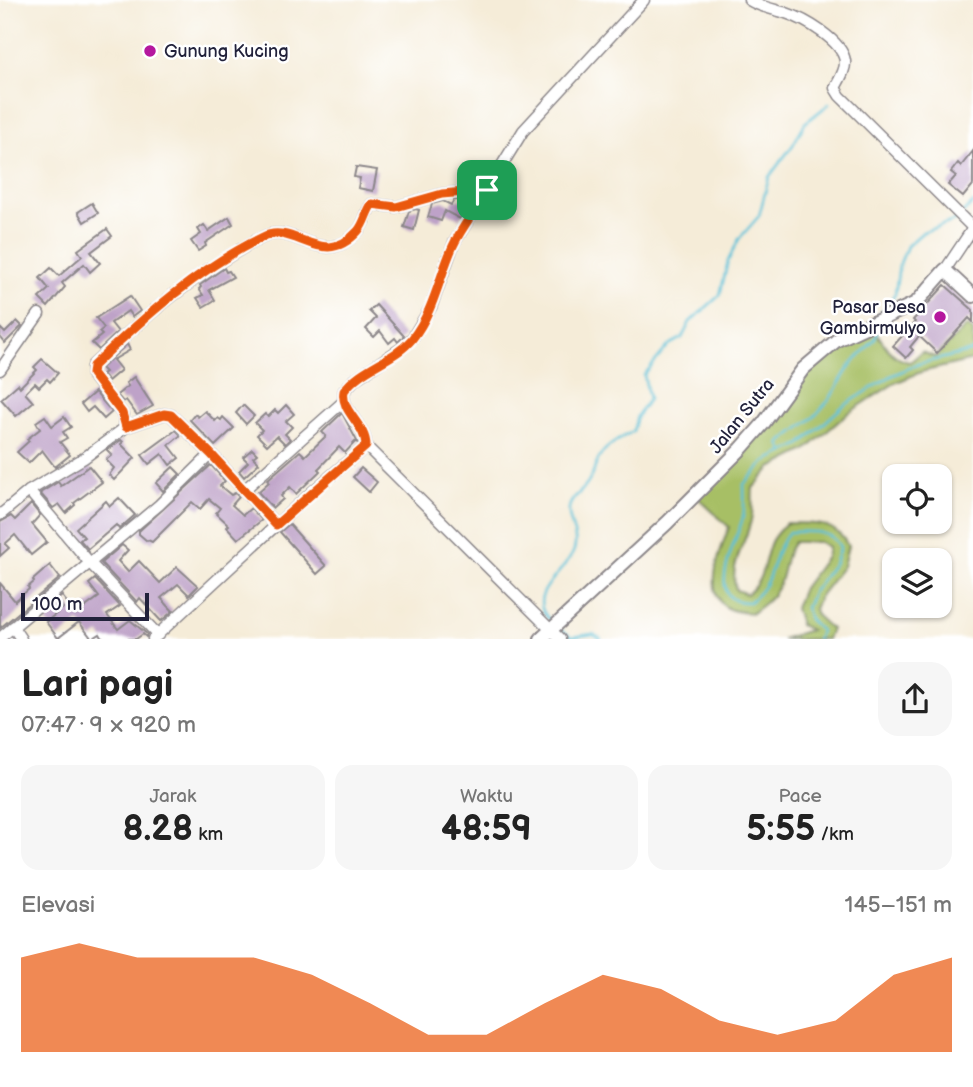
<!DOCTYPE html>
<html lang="id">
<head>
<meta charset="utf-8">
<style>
  :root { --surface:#fff; --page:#f6f6f6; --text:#222; --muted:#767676; --accent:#ea580c }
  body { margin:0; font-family:"Balsamiq Sans",sans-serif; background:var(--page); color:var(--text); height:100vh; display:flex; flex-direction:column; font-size:26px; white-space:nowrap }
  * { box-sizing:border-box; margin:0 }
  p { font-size:23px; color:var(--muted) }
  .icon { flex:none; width:38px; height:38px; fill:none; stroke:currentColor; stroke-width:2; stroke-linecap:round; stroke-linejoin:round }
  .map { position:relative; height:639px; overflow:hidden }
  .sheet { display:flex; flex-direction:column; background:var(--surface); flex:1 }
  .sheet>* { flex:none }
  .controls { position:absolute; left:882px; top:464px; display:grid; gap:14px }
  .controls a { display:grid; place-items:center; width:70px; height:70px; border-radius:14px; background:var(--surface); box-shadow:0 2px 5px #0004; font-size:35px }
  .scale { position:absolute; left:21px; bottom:18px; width:128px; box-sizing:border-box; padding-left:7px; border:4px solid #22223b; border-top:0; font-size:19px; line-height:24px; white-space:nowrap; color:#22223b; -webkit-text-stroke:5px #fff; paint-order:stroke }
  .pin { position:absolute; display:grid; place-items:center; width:60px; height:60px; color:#fff; margin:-30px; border-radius:14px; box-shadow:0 4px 10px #0006 }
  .round { display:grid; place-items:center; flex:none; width:74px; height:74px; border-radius:21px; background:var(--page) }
  .summary { display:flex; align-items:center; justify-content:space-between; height:119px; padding:0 21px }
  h1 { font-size:38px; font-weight:700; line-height:52px }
  .metrics { display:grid; grid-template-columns:repeat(3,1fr); gap:10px; height:119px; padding:7px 21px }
  .metrics div { display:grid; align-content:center; border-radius:18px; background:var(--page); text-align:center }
  .metrics b { font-size:35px; font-weight:700 }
  .metrics small { font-size:19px; font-weight:400 }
  .metrics p { font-size:19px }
  .chart { height:196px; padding:14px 21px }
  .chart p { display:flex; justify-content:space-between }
  .chart svg { width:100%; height:126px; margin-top:7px; fill:var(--accent); opacity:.7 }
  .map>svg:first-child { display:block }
</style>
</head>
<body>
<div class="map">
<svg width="973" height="639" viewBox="0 0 973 639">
  <rect width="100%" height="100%" fill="#fff"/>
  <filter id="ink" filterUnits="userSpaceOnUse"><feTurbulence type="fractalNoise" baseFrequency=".0143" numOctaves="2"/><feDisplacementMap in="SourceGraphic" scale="14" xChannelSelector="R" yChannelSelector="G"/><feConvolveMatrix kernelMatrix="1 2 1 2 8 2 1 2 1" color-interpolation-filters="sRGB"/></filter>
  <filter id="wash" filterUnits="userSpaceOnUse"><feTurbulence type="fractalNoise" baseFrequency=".00686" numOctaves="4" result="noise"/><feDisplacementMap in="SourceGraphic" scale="28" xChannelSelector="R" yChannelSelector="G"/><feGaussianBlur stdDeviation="1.57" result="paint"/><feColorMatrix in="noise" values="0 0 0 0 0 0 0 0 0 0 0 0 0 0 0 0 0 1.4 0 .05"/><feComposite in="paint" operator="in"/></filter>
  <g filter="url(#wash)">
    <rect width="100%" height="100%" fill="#f5ecd8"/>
    <path fill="#a7bf65" stroke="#647050" stroke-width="2" d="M967 326 973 331V360L921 372 895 383 847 414 806 450 771 468 753 488C752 497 753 507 752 516 748 541 728 563 736 590L747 594C765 580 763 561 771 542 774 535 781 529 786 523 812 524 835 519 848 546L843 566 819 597 814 609 816 615 831 629 827 639H782L810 630 800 625 795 608 803 588 826 557 828 547 819 542H794C784 554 785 570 779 584 773 598 763 605 752 613 745 612 735 612 729 609 701 595 721 548 729 527L698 498 798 381 839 344 873 327C882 341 892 360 910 362L922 352 935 357Z"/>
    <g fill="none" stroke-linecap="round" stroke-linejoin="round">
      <g stroke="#5ac1d8" stroke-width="2.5">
        <polyline points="963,213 973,203"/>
        <polyline points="879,315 895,294 899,266 907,246 923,232 954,221 958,218"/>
        <polyline points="784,452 780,443 814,417 829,400 850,366 875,339 879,326"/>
        <path d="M552 622C520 595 568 572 574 550 579 534 567 522 569 508 570 499 580 493 585 487 593 478 594 467 599 458 605 446 622 438 633 431L637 416 649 399 644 375 669 345 682 338 690 322 720 295 728 261 739 239 759 216 769 177 793 145 805 123 829 104"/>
        <polyline points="560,629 572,637 593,634 601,639"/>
        <path d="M817 639 821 631 809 619 806 608 812 593 835 562 840 547C830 528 808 532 789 532 768 556 778 581 749 602 744 602 737 602 733 599 711 586 739 535 743 517 745 507 744 495 744 484L766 461 801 444 842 407 891 376 918 364 973 351"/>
      </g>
    </g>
    <g id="blocks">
      <g fill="#bea2c8">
        <polygon points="973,151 973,185 963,197 948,185 956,176 951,172 958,163 961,166"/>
        <polygon points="356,167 377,170 373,191 358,188 360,178 354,177"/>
        <polygon points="454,200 461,200 469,204 460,219 445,211 441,221 428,217 432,204 443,201 451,205"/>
        <polygon points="92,203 98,213 84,222 78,212"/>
        <polygon points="416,209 419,210 414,230 404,227 409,211"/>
        <polygon points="229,217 233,224 205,243 206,246 198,251 191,241 201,234 198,229 204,225 208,231"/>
        <polygon points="107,229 112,236 91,252 100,263 90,272 84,264 62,283 65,287 48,307 39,298 49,289 40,278 51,268 59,276 82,256 78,250"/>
        <polygon points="224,268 226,272 229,271 233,277 209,290 215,300 203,307 197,298 203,295 199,289 201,287 200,285"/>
        <polygon points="945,285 973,310 973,322 969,318 937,353 919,336 910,347 913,350 906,358 893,346 915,322 913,320"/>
        <polygon points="130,296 140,311 132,317 128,311 111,323 118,332 99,350 92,343 102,335 99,332 104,328 96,318"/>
        <polygon points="376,305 404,336 398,342 395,338 389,343 380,331 374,337 366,329 376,318 369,311"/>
        <polygon points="17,321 22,326 5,343 0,337 0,328 5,333"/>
        <polygon points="127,344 130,350 113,360 121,370 108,381 102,374 105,372 101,368"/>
        <polygon points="42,359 58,373 50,382 47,379 39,387 35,383 25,393 33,402 16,416 1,399 18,384 20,387 37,370 34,367"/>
        <polygon points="134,377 153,406 137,415 126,400 123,402 117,395 128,386 126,383"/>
        <polygon points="95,392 112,412 104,419 93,407 87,412 81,404"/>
        <polygon points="243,405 254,416 246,424 236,413"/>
        <polygon points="286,405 294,414 286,421 292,427 285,434 290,439 285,444 277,436 267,445 257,435 262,430 255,423 265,414 268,417 275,410 278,413"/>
        <polygon points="205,411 215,421 218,418 221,420 223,417 234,428 215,446 190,420 195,414 198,417"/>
        <polygon points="342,413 358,443 355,442 345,453 339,447 318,469 320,471 296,494 290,487 281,496 283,499 273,508 258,492 269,482 267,480 300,451 305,456 326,436 322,432"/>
        <polygon points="45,416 52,426 64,417 71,427 63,432 67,438 60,442 70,455 55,467 42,450 29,463 17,452 29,441 27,439 40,429 36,422"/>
        <polygon points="176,430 181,435 169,445 179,458 170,465 162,454 149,464 142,455"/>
        <polygon points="121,440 123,442 121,444 135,458 114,480 109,475 114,468 106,460 112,455 107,450"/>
        <polygon points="252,449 257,454 253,457 259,463 244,477 239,471 248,462 243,457"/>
        <polygon points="211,465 225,481 220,486 231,495 235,493 239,497 232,505 243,515 251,508 262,520 238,539 227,527 229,525 216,513 220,508 209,499 200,509 192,502 152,542 148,540 147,541 139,534 139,531"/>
        <polygon points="89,466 102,482 74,503 75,505 66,513 59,504 53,508 40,493 58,482 61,486"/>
        <polygon points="173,467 180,474 163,491 156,483"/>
        <polygon points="361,468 377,482 369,492 353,477"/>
        <polygon points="119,498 135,515 119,529 116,525 88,549 80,540 84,537 76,528 106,501 110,506"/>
        <polygon points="31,504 40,515 32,524 47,542 31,555 15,535 5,544 9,548 0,556 0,522 11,516 15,520"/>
        <polygon points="289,524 326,566 317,574 280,532"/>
        <polygon points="122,545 128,550 118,561 128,572 139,561 160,583 177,567 198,586 189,595 178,584 161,598 173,611 161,621 140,598 137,602 101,563"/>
        <polygon points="50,565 60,578 0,628 0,583 15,601 29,589 28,587 34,582 33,580"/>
        <polygon points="95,579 120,606 107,615 118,629 130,620 147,634 146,637 143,634 136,639 103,639 100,634 92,639 79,622 58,638 46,622 63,608 57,600 62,596 76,614 99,597 89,584"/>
      </g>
    </g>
  </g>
  <g filter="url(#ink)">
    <use href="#blocks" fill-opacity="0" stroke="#8c878a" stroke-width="2"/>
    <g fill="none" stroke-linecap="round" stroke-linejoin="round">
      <defs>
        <g id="minor">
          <path d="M749 0C760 7 773 9 786 13 804 19 842 40 845 61 846 70 839 80 835 88L840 96 973 228"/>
          <polyline points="945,270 973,228"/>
          <polyline points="0,370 39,314"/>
          <path d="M126 427 122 413 92 375V366C144 317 200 269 263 237 295 221 322 271 358 231 365 223 366 212 372 204L396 207 442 194 487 190"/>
          <path d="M366 446C366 425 340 411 344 391L355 379 402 348 413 337 431 307 454 243 523 131 644 0"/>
          <polyline points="244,490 344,401"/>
          <polyline points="29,491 90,563 158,635"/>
          <polyline points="0,515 29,491 84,458 126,427 164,414 171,415 211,454 276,525"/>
          <polyline points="13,627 21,639"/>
          <polyline points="0,638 159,505 211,454"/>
          <polyline points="153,639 311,493 366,446 560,639"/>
        </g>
        <polyline id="tertiary" points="541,639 667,523 741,449 763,424 803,369 837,340 916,303 945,270 973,296"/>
      </defs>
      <use href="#minor" stroke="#8c878a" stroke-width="13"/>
      <use href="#tertiary" stroke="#8c878a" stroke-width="16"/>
      <use href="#minor" stroke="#fff" stroke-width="10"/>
      <use href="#tertiary" stroke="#fff" stroke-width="12"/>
    </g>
  </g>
  <g fill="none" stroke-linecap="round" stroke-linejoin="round" filter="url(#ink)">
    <defs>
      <path id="route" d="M487 190C477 209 462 226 453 246 439 277 434 311 412 339 394 361 361 367 344 391 340 412 366 424 366 446L276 525 211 454 171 415 164 414 126 427 122 413 92 374 93 366C144 317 199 268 263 237 295 221 322 271 358 231 365 223 366 212 372 204L396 207 442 194Z"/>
    </defs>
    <use href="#route" stroke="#fff" stroke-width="14"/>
    <use href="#route" stroke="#ea580c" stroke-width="9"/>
  </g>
  <g fill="#b5179e" stroke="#fff" stroke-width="2.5">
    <circle cx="150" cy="51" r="7"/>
    <circle cx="940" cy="317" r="7"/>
  </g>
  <g text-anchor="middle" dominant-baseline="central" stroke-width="5" stroke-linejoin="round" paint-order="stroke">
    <g font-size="18" fill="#22223b" stroke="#fff" text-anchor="start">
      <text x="164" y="51">Gunung Kucing</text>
      <text x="926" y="307" text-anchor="end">Pasar Desa<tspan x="926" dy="21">Gambirmulyo</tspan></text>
    </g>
    <g font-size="18" fill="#22223b" stroke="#fff">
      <text transform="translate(742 416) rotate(-51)">Jalan Sutra</text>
    </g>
  </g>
</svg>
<div class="controls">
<a><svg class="icon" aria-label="locate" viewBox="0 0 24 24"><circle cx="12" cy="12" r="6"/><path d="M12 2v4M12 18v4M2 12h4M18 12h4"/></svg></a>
<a><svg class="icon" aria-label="layers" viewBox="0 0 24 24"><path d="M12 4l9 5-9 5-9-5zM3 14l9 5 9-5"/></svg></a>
</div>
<div class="scale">100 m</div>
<div class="pin" style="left:487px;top:190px;background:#1e9e55"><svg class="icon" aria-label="arrive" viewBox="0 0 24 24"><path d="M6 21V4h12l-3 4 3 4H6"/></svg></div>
</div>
<section class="sheet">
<div class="summary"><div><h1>Lari pagi</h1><p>07:47 · 9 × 920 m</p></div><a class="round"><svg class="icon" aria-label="share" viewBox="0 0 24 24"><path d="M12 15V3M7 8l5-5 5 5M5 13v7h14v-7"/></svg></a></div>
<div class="metrics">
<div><p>Jarak</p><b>8.28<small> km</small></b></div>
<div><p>Waktu</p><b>48:59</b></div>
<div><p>Pace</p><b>5:55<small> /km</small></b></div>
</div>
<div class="chart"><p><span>Elevasi</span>145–151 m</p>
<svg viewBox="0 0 160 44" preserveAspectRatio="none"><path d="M0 44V11L10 6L20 11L30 11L40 11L50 17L60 27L70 38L80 38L90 27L100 17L110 22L120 33L130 38L140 33L150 17L160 11V44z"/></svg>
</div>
</section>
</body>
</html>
